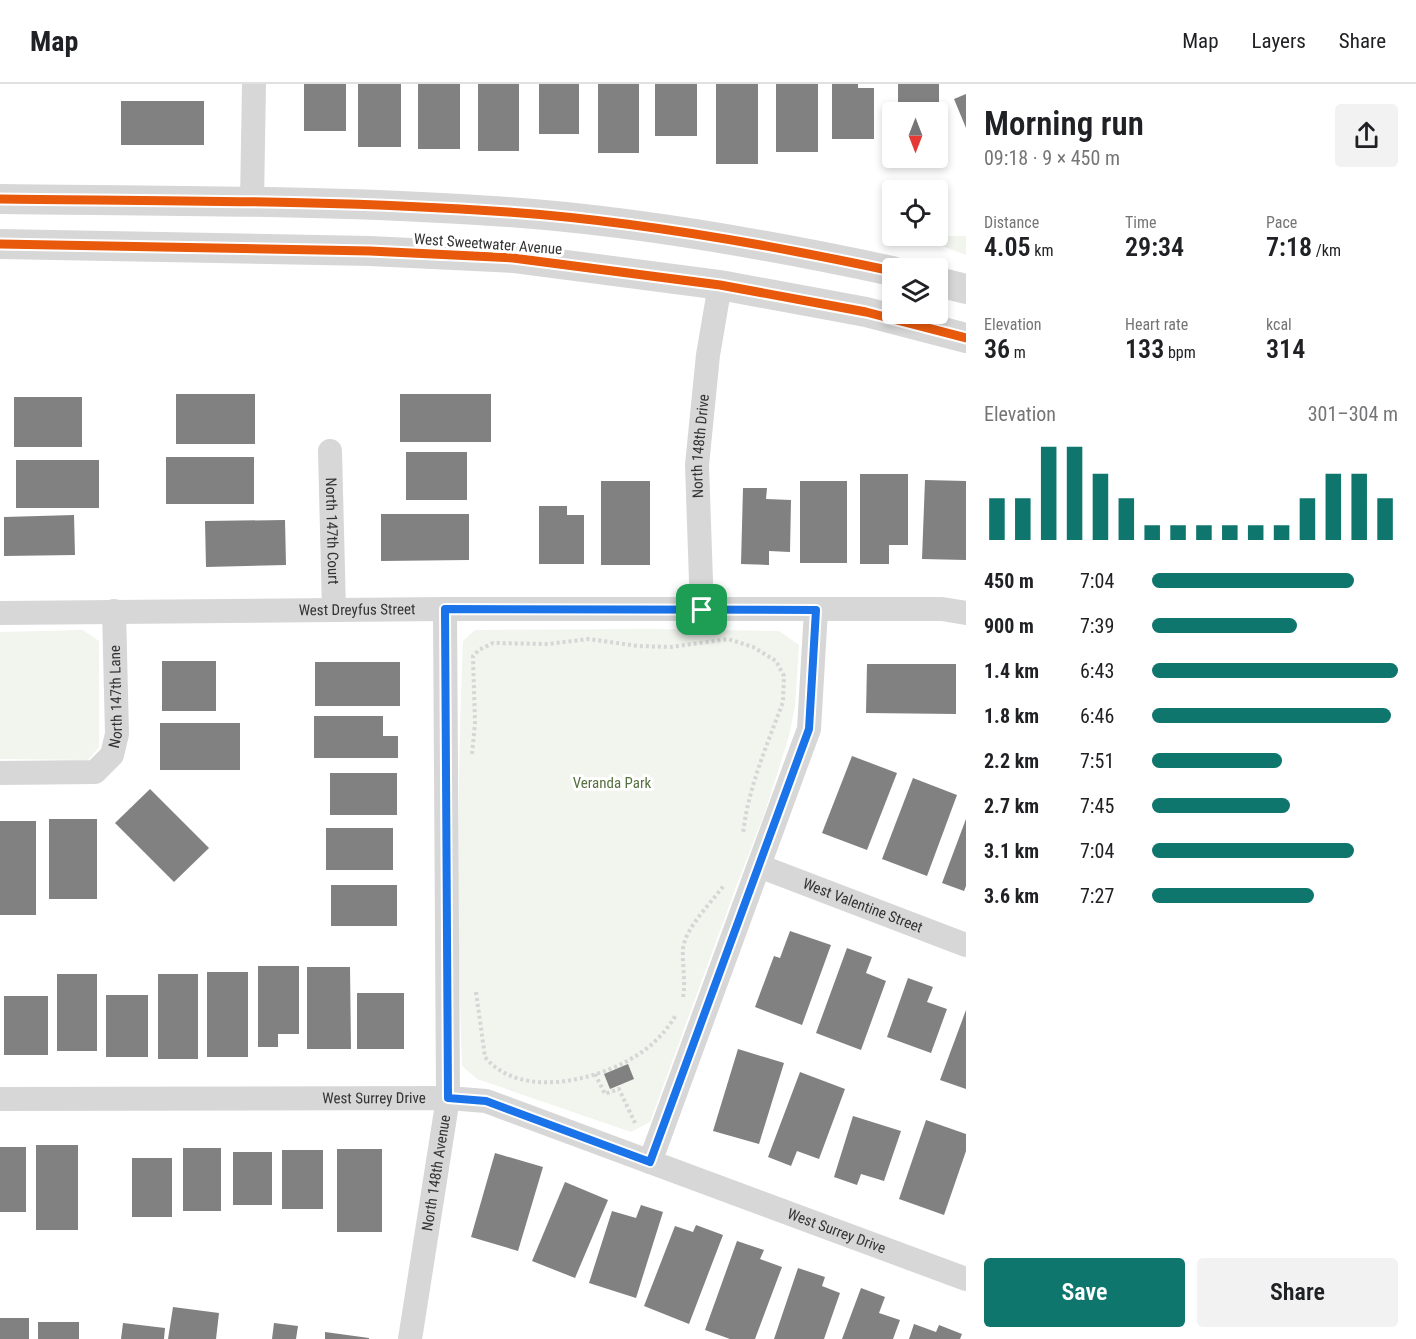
<!DOCTYPE html>
<html lang="en">
<head>
<meta charset="utf-8">
<style>
  :root { --surface:#fff; --page:#f2f2f2; --text:#202124; --muted:#757577; --line:#e0e0e0; --accent:#0f766e }
  body { margin:0; font-family:"Roboto Condensed",sans-serif; background:var(--page); color:var(--text); height:100vh; display:flex; flex-direction:column; font-size:22px; white-space:nowrap }
  * { box-sizing:border-box; margin:0 }
  p { font-size:20px; color:var(--muted) }
  .icon { flex:none; width:33px; height:33px; fill:none; stroke:currentColor; stroke-width:2; stroke-linecap:round; stroke-linejoin:round }
  .map { position:relative; flex:1; overflow:hidden }
  .drawer { display:flex; flex-direction:column; background:var(--surface); width:450px }
  .drawer>* { flex:none }
  .needle { width:39px; rotate:180deg }
  .fabs { position:absolute; left:882px; top:18px; display:grid; gap:12px }
  .fabs a { display:grid; place-items:center; width:66px; height:66px; border-radius:6px; background:var(--surface); box-shadow:0 3px 9px #0003; font-size:30px }
  .pin { position:absolute; display:grid; place-items:center; width:51px; height:51px; color:#fff; margin:-26px; border-radius:12px; box-shadow:0 3px 9px #0006 }
  .round { display:grid; place-items:center; flex:none; width:63px; height:63px; border-radius:6px; background:var(--page) }
  .head { display:flex; align-items:center; justify-content:space-between; height:102px; padding:0 18px }
  h1 { font-size:33px; font-weight:600; line-height:45px }
  .figures { display:grid; grid-template-columns:repeat(3,1fr); gap:9px; height:102px; padding:6px 18px }
  .figures div { display:grid; align-content:center }
  .figures b { font-size:26px; font-weight:600 }
  .figures small { font-size:16px; font-weight:400 }
  .figures p { font-size:16px }
  .chart { height:168px; padding:12px 18px }
  .chart p { display:flex; justify-content:space-between }
  .chart svg { width:100%; height:108px; margin-top:6px; stroke:var(--accent); stroke-width:6 }
  .button { display:flex; gap:12px; margin-top:auto; padding:12px 18px }
  .button a { flex:1; height:69px; border-radius:6px; background:var(--accent); color:#fff; font-size:24px; font-weight:600; line-height:69px; text-align:center }
  .button a+a { background:var(--page); color:var(--text) }
  ul { padding:0 18px; list-style:none; font-size:20px }
  li { display:grid; grid-template-columns:96px 72px 1fr; align-items:center; height:45px }
  li i { height:15px; border-radius:8px; background:var(--accent) }
  header { display:flex; align-items:center; gap:36px; box-sizing:border-box; height:84px; padding:0 30px; background:var(--surface); border-bottom:2px solid var(--line) }
  header strong { font-size:28px }
  nav { display:flex; gap:33px; margin-inline-start:auto; font-size:21px }
  main { display:flex; flex:1; min-height:0 }
  .map>svg:first-child { display:block }
</style>
</head>
<body>
<header>
<strong>Map</strong>
<nav><a>Map</a><a>Layers</a><a>Share</a></nav>
</header>
<main>
<div class="map">
<svg width="966" height="1255" viewBox="0 0 966 1255">
  <rect width="100%" height="100%" fill="#fff"/>
  <g fill="#f1f5ed">
    <polygon points="915,152 966,152 966,171"/>
    <path d="M648 545 779 547 799 561 795 622 789 652 765 728 736 803 650 1038 631 1048 477 995 462 982C457 840 457 699 463 557L475 546Z"/>
    <polygon points="83,546 99,557 99,663 88,676 0,675 0,548"/>
  </g>
  <g fill="#818181">
    <rect x="304" y="0" width="42" height="47"/>
    <rect x="358" y="0" width="43" height="63"/>
    <rect x="418" y="0" width="42" height="65"/>
    <rect x="478" y="0" width="41" height="67"/>
    <rect x="539" y="0" width="40" height="50"/>
    <rect x="598" y="0" width="41" height="69"/>
    <rect x="655" y="0" width="42" height="52"/>
    <rect x="716" y="0" width="42" height="80"/>
    <rect x="776" y="0" width="42" height="68"/>
    <polygon points="832,0 858,0 858,4 874,4 874,55 832,55"/>
    <rect x="898" y="0" width="41" height="28"/>
    <polygon points="966,10 966,44 954,15"/>
    <rect x="121" y="17" width="83" height="44"/>
    <polygon points="897,74 939,74 939,83 897,82"/>
    <rect x="176" y="310" width="79" height="50"/>
    <rect x="400" y="310" width="91" height="48"/>
    <rect x="14" y="313" width="68" height="50"/>
    <rect x="406" y="368" width="61" height="48"/>
    <rect x="166" y="373" width="88" height="47"/>
    <rect x="16" y="376" width="83" height="48"/>
    <polygon points="860,390 908,390 908,461 889,461 889,480 860,480"/>
    <polygon points="925,396 966,397 966,476 922,475"/>
    <rect x="601" y="397" width="49" height="84"/>
    <rect x="800" y="397" width="47" height="82"/>
    <polygon points="743,404 767,404 766,415 791,416 790,468 769,467 769,481 741,480"/>
    <polygon points="539,422 567,422 567,431 584,431 584,480 539,480"/>
    <polygon points="381,430 469,430 469,476 381,477"/>
    <polygon points="74,431 75,471 4,472 4,433"/>
    <polygon points="285,436 286,481 206,483 205,437"/>
    <rect x="162" y="577" width="54" height="50"/>
    <rect x="315" y="578" width="85" height="44"/>
    <polygon points="867,580 956,580 956,630 866,629"/>
    <polygon points="314,632 383,632 383,652 398,652 398,674 314,674"/>
    <rect x="160" y="639" width="80" height="47"/>
    <polygon points="852,672 897,689 867,766 822,749"/>
    <rect x="330" y="689" width="67" height="42"/>
    <polygon points="913,694 957,711 927,792 882,775"/>
    <polygon points="150,705 209,764 174,798 115,739"/>
    <rect x="49" y="735" width="48" height="80"/>
    <polygon points="966,735 966,802 964,807 942,799"/>
    <rect x="0" y="737" width="36" height="94"/>
    <rect x="326" y="744" width="67" height="42"/>
    <rect x="331" y="801" width="66" height="41"/>
    <polygon points="790,847 831,861 802,941 755,923 774,872 780,874"/>
    <polygon points="847,864 872,873 866,889 886,897 861,966 816,949"/>
    <polygon points="258,882 299,882 299,950 278,950 278,963 258,963"/>
    <polygon points="307,883 350,883 351,965 307,965"/>
    <rect x="207" y="888" width="41" height="85"/>
    <rect x="57" y="890" width="40" height="77"/>
    <rect x="158" y="890" width="40" height="85"/>
    <polygon points="908,894 933,903 927,918 947,925 931,969 887,953"/>
    <rect x="357" y="909" width="47" height="56"/>
    <rect x="106" y="911" width="42" height="62"/>
    <rect x="4" y="912" width="44" height="59"/>
    <polygon points="966,926 966,1005 940,996"/>
    <polygon points="738,965 784,979 759,1060 713,1047"/>
    <polygon points="628,980 634,995 610,1005 604,990"/>
    <polygon points="800,988 845,1005 819,1075 797,1067 791,1082 768,1073"/>
    <polygon points="853,1032 901,1047 884,1097 861,1090 857,1101 834,1093"/>
    <polygon points="926,1036 966,1050 966,1067 944,1131 899,1115"/>
    <rect x="36" y="1061" width="42" height="85"/>
    <rect x="0" y="1063" width="26" height="65"/>
    <rect x="183" y="1064" width="38" height="63"/>
    <rect x="337" y="1065" width="45" height="83"/>
    <rect x="282" y="1066" width="41" height="59"/>
    <rect x="233" y="1068" width="39" height="53"/>
    <polygon points="495,1069 543,1083 518,1167 471,1153"/>
    <rect x="132" y="1074" width="40" height="59"/>
    <polygon points="565,1098 608,1116 575,1194 532,1177"/>
    <polygon points="641,1121 663,1128 636,1214 589,1199 612,1127 636,1134"/>
    <polygon points="696,1141 723,1151 689,1240 644,1222 675,1142 693,1148"/>
    <polygon points="737,1157 764,1166 760,1175 782,1183 755,1255 730,1255 705,1246"/>
    <polygon points="798,1184 825,1193 822,1202 840,1209 824,1255 774,1255"/>
    <polygon points="861,1204 885,1213 879,1229 900,1236 893,1255 842,1255"/>
    <polygon points="173,1223 219,1229 216,1255 168,1255"/>
    <rect x="0" y="1234" width="29" height="21"/>
    <rect x="38" y="1238" width="41" height="17"/>
    <polygon points="123,1239 165,1244 164,1255 121,1255"/>
    <polygon points="274,1239 298,1242 296,1255 272,1255"/>
    <polygon points="914,1240 936,1248 939,1241 962,1250 960,1255 909,1255"/>
    <polygon points="325,1248 369,1254 369,1255 325,1255"/>
  </g>
  <g fill="none" stroke-linecap="round" stroke-linejoin="round">
    <g stroke="#d6d6d6" stroke-width="4" stroke-dasharray="3 3" stroke-linecap="butt">
      <path d="M472 670 475 639 473 572 479 566 493 559 548 560 589 555 638 562 671 563 728 555 753 563 776 577 784 592 783 618C767 661 748 704 743 750"/>
      <path d="M476 908 485 973C521 1018 607 995 646 965 658 956 668 944 676 931"/>
      <path d="M683 913C686 897 682 881 683 865 685 844 712 818 724 801"/>
      <polyline points="595,990 605,1010 619,1005 635,1039"/>
    </g>
    <g stroke="#d7d7d7" stroke-width="24">
      <polyline points="252,118 254,0"/>
      <path id="s1" d="M330 367 334 526"/>
      <path id="s2" d="M702 526 697 381 708 271 720 201"/>
      <path id="s3" d="M0 529 445 525H942L966 529"/>
      <path id="s4" d="M0 689 95 688 112 671 117 650 114 527"/>
      <path id="s5" d="M759 782 966 861"/>
      <path id="s6" d="M0 1015 448 1014 486 1017 966 1195"/>
      <polyline points="650,1078 809,645 816,526"/>
      <path id="s7" d="M410 1255 448 1014 445 525"/>
    </g>
    <g stroke="#d7d7d7" stroke-width="30">
      <path d="M0 115C169 117 339 116 508 128 637 137 766 160 892 187"/>
      <polyline points="0,160 370,167 513,174 720,201 866,228 966,254"/>
      <polyline points="938,198 966,205"/>
    </g>
    <defs>
      <g id="cycleway">
        <path d="M0 115C169 117 339 116 508 128 637 137 766 160 892 187"/>
        <polyline points="0,160 370,167 513,174 720,201 866,228 966,254"/>
      </g>
    </defs>
    <use href="#cycleway" stroke="#fff" stroke-width="13"/>
    <use href="#cycleway" stroke="#e8590c" stroke-width="9"/>
  </g>
  <g fill="none" stroke-linecap="round" stroke-linejoin="round">
    <defs>
      <polygon id="route" points="445,525 816,526 809,645 650,1078 486,1017 448,1014"/>
    </defs>
    <use href="#route" stroke="#fff" stroke-width="12"/>
    <use href="#route" stroke="#1a73e8" stroke-width="8"/>
  </g>
  <g text-anchor="middle" dominant-baseline="central" stroke-width="6" stroke-linejoin="round" paint-order="stroke">
    <g font-size="15" fill="#333" stroke="#fff">
      <text transform="translate(488 160) rotate(4)">West Sweetwater Avenue</text>
      <text stroke="none"><textPath href="#s2" startOffset="164">North 148th Drive</textPath></text>
      <text stroke="none"><textPath href="#s1" startOffset="80">North 147th Court</textPath></text>
      <text stroke="none"><textPath href="#s3" startOffset="357">West Dreyfus Street</textPath></text>
      <text stroke="none"><textPath href="#s4" startOffset="178">North 147th Lane</textPath></text>
      <text stroke="none"><textPath href="#s5" startOffset="111">West Valentine Street</textPath></text>
      <text stroke="none"><textPath href="#s6" startOffset="374">West Surrey Drive</textPath></text>
      <text stroke="none"><textPath href="#s7" startOffset="168">North 148th Avenue</textPath></text>
      <text stroke="none"><textPath href="#s6" startOffset="860">West Surrey Drive</textPath></text>
    </g>
    <g font-size="15" fill="#56703f" stroke="#fff">
      <text x="612" y="699">Veranda Park</text>
    </g>
  </g>
</svg>
<div class="fabs">
<a><svg class="needle" viewBox="-14 -14 28 28"><path d="M0-13l5 13h-10z" fill="#e53935"/><path d="M0 13l5-13h-10z" fill="#757577"/></svg></a>
<a><svg class="icon" aria-label="locate" viewBox="0 0 24 24"><circle cx="12" cy="12" r="6"/><path d="M12 2v4M12 18v4M2 12h4M18 12h4"/></svg></a>
<a><svg class="icon" aria-label="layers" viewBox="0 0 24 24"><path d="M12 4l9 5-9 5-9-5zM3 14l9 5 9-5"/></svg></a>
</div>
<div class="pin" style="left:702px;top:526px;background:#1e9e55"><svg class="icon" aria-label="arrive" viewBox="0 0 24 24"><path d="M6 21V4h12l-3 4 3 4H6"/></svg></div>
</div>
<section class="drawer">
<div class="head"><div><h1>Morning run</h1><p>09:18 · 9 × 450 m</p></div><a class="round"><svg class="icon" aria-label="share" viewBox="0 0 24 24"><path d="M12 15V3M7 8l5-5 5 5M5 13v7h14v-7"/></svg></a></div>
<div class="figures">
<div><p>Distance</p><b>4.05<small> km</small></b></div>
<div><p>Time</p><b>29:34</b></div>
<div><p>Pace</p><b>7:18<small> /km</small></b></div>
</div>
<div class="figures">
<div><p>Elevation</p><b>36<small> m</small></b></div>
<div><p>Heart rate</p><b>133<small> bpm</small></b></div>
<div><p>kcal</p><b>314</b></div>
</div>
<div class="chart"><p><span>Elevation</span>301–304 m</p>
<svg viewBox="0 0 160 44" preserveAspectRatio="none"><path d="M5 44V27M15 44V27M25 44V6M35 44V6M45 44V17M55 44V27M65 44V38M75 44V38M85 44V38M95 44V38M105 44V38M115 44V38M125 44V27M135 44V17M145 44V17M155 44V27"/></svg>
</div>
<ul>
<li><b>450 m</b>7:04<i style="width:82%"></i></li>
<li><b>900 m</b>7:39<i style="width:59%"></i></li>
<li><b>1.4 km</b>6:43<i style="width:100%"></i></li>
<li><b>1.8 km</b>6:46<i style="width:97%"></i></li>
<li><b>2.2 km</b>7:51<i style="width:53%"></i></li>
<li><b>2.7 km</b>7:45<i style="width:56%"></i></li>
<li><b>3.1 km</b>7:04<i style="width:82%"></i></li>
<li><b>3.6 km</b>7:27<i style="width:66%"></i></li>
</ul>
<div class="button"><a>Save</a><a>Share</a></div>
</section>
</main>
</body>
</html>
